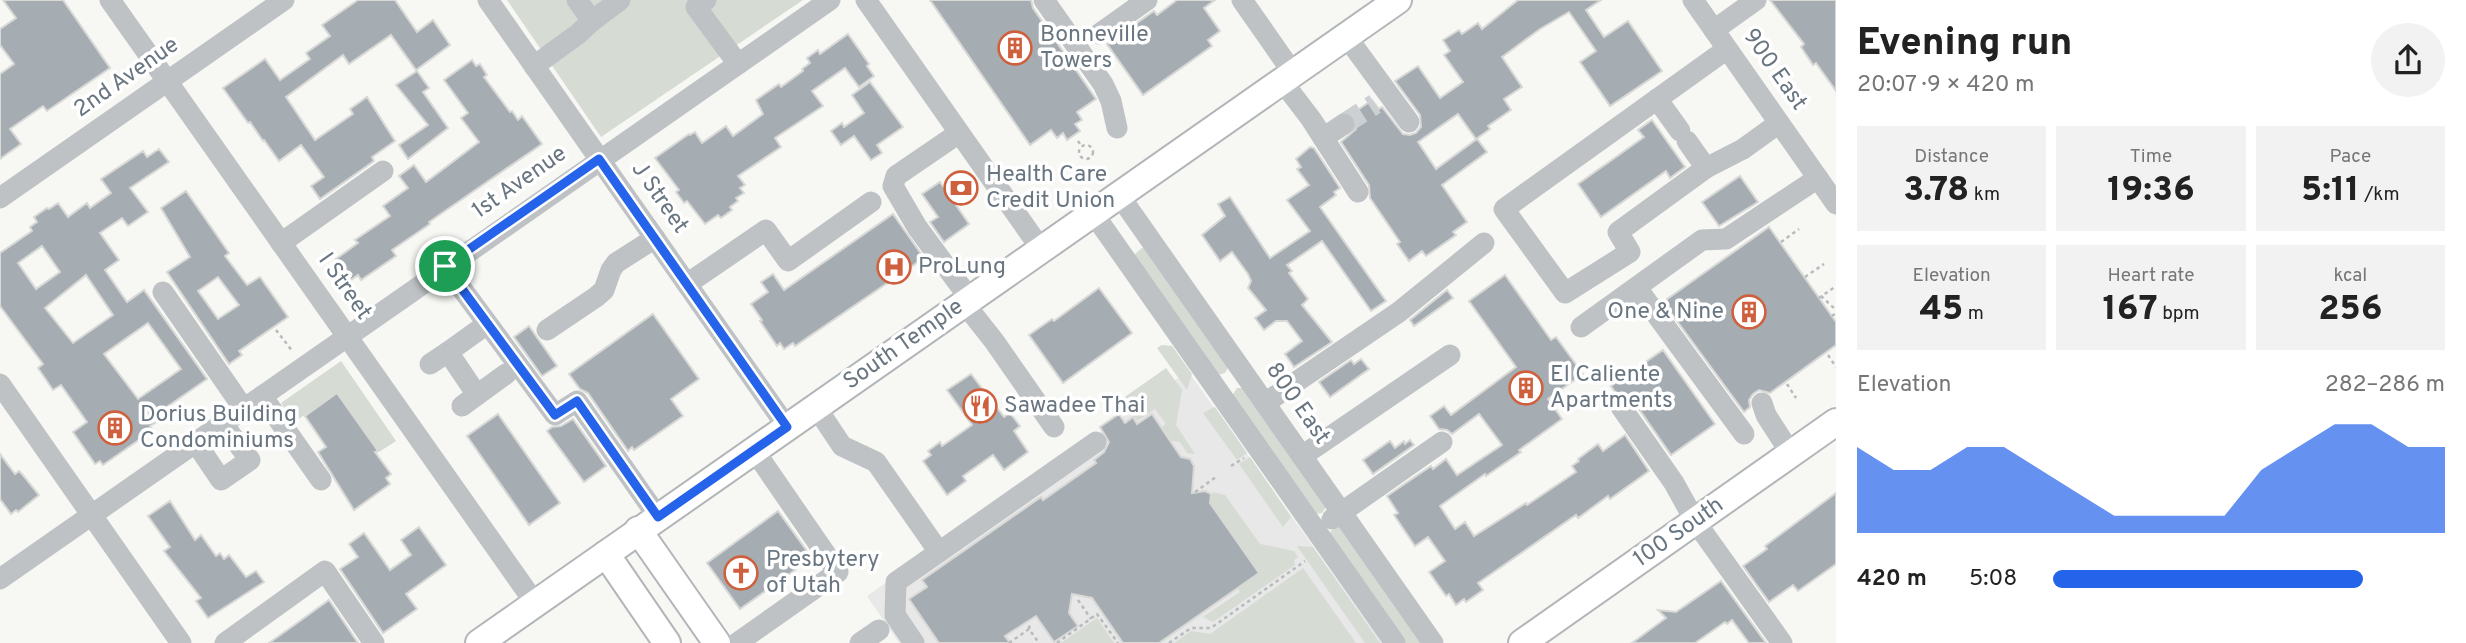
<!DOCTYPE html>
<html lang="en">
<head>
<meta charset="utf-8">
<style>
  :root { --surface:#fff; --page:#f2f2f2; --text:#222; --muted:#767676; --accent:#2563eb }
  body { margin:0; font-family:Overpass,sans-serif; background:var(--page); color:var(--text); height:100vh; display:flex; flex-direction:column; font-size:26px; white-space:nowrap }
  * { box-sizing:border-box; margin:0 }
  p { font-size:23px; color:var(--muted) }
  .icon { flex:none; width:38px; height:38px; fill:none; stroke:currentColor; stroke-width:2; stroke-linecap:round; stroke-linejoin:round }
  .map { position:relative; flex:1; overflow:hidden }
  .details { display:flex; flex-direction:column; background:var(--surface); width:630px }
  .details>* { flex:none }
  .pin { position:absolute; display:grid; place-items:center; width:60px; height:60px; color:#fff; margin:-30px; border:4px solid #fff; border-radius:50%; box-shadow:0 2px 7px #0007 }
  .round { display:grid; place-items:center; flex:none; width:74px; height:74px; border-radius:37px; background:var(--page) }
  .overview { display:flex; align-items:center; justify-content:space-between; height:119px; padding:0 21px }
  h1 { font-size:38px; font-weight:800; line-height:52px }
  .stats { display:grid; grid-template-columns:repeat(3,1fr); gap:10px; height:119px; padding:7px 21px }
  .stats div { display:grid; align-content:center; border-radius:0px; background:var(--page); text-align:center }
  .stats b { font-size:35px; font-weight:800 }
  .stats small { font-size:19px; font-weight:400 }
  .stats p { font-size:19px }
  .chart { height:196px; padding:14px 21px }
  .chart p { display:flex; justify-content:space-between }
  .chart svg { width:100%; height:126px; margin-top:7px; fill:var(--accent); opacity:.7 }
  ul { padding:0 21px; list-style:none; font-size:23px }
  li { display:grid; grid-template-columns:112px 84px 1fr; align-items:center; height:52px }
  li i { height:18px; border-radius:9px; background:var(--accent) }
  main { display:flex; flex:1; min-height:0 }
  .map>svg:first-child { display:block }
</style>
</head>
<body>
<main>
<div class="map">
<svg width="1836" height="643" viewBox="0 0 1836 643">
  <rect width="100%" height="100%" fill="#f7f7f4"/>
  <polygon fill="#e7e8e7" points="1188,371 1382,643 899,643 867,596"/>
  <g fill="#d6dbd4">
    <polygon points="507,0 803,0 601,137"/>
    <polygon points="1142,248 1147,248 1228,368 1225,373 1218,375 1134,255"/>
    <polygon points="1162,345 1172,346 1192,374 1187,390 1157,348"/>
    <polygon points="341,361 396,441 379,452 338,393 294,422 281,403"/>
    <polygon points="1166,368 1182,390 1176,425 1195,454 1187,453 1180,442 1172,441 1162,427 1166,424 1155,409 1137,421 1122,399"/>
    <polygon points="1237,388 1243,388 1326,507 1322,513 1314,514 1232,396"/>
    <polygon points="1215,407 1247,453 1237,460 1203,413"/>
    <polygon points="1250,457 1291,517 1283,527 1239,464"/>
    <polygon points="1213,492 1225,495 1260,544 1294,551 1298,557 1294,560 1295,565 1213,622 1203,617 1240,592 1238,588 1259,573 1210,503"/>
    <polygon points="1339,526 1424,643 1403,643 1329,536 1331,531"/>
    <polygon points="1297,546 1313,547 1380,643 1365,643"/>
    <polygon points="1303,568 1356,643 1174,643 1191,631 1210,634"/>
    <polygon points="1097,618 1114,643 1061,643"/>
  </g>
  <g fill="#a6adb2" stroke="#d8d8d7" stroke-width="2" fill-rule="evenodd">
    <polygon points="3,0 63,0 110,68 47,111 43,106 10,129 21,144 0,159 0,74 14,64 0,45 0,29 16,18"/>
    <polygon points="358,0 395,0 417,32 433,20 450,45 416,70 391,35 349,64 343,55 286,97 315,140 353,114 350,109 367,97 395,141 372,157 374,161 320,199 311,186 324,177 301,145 279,161 264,140 263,141 250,122 248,123 223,88 265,59 280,80 310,59 306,53 330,36 322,25"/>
    <polygon points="930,0 1031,0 1033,8 1096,99 1077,112 1082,120 1075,124 1080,131 1067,140 1063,133 1057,138 1051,130 1030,145"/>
    <polygon points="1177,0 1215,0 1204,8 1220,31 1208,40 1212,46 1143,95 1107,44 1154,11 1157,15"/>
    <polygon points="1518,0 1601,0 1586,10 1604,37 1628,21 1662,71 1610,106 1580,62 1596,51 1569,12 1540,29 1502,57 1522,87 1504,99 1511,110 1488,126 1490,129 1476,139 1458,114 1418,142 1436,169 1477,139 1487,152 1442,185 1467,222 1453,232 1456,235 1426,256 1422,251 1409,261 1397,244 1400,242 1370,198 1369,185 1341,142 1356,129 1357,122 1352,114 1372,100 1379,109 1382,107 1403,134 1410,135 1416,133 1421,127 1420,115 1395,81 1418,66 1440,98 1463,82 1444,55 1450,51 1443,40 1459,30 1462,34 1478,23 1482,29"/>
    <polygon points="1770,0 1836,0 1836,91 1816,63 1813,65 1801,47 1804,44"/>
    <polygon points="848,34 869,64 867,66 874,76 859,87 845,68 812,91 823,106 775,138 781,147 738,176 745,185 740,188 744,193 736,198 738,201 730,207 732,210 721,218 718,215 705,224 687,201 684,203 676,192 679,190 655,158 689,134 690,135 695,132 702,143 726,126 733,136 763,114 756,100 779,84 781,87 803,71 802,69 810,63 807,58 818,50 820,54"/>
    <polygon points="472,60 476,66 480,64 487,75 484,77 510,112 512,111 518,120 522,116 542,144 429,222 430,224 392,250 396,256 361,280 358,275 351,280 336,259 358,243 355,240 390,216 383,206 408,188 399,176 414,165 426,182 479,142 461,118 468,113 444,80"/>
    <polygon points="417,71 429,88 423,92 448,128 408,159 399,145 428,125 396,85"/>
    <polygon points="870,82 903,127 877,145 882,153 871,160 854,136 841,145 831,131 842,123 844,127 864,113 852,95"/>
    <polygon points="1652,120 1685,167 1670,178 1666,171 1601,217 1578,184 1644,137 1638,130"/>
    <polygon points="1310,147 1314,148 1340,188 1334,192 1336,195 1320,207 1386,301 1371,311 1322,241 1287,265 1292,271 1289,273 1308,299 1302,305 1332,342 1294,367 1285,354 1302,341 1287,321 1276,321 1264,330 1255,318 1266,310 1248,288 1251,281 1248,274 1232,252 1220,261 1202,235 1225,216 1218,204 1230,197 1270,258 1310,231 1287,200 1309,185 1297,169 1301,167 1296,159"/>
    <path d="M159 149 169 162 130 188 148 212 128 226 122 218 100 233 119 260 105 270 127 302 144 290 207 379 151 418 155 423 150 426 153 430 103 465 100 461 95 464 73 432 87 422 61 385 53 390 38 368 43 364 0 306V253L32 231 30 227 37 222 34 217 47 208 49 209 58 203 68 217 87 203 90 208 111 193 101 179 143 151 147 157ZM42 246 60 272 36 289 18 263ZM86 275 113 315 73 343 45 308ZM148 323 181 369 138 399 104 354Z"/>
    <polygon points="1740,176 1758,202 1719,226 1702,202"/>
    <polygon points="940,182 969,224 944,242 930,222 938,217 922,194"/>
    <path d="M186 191 229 253 225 256 247 285 260 277 288 317 239 351 242 355 229 364 167 272 190 257 161 208ZM218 277 239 305 218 319 198 291Z"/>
    <polygon points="893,214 924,258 795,346 793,343 784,349 780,343 777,346 760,321 762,320 751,304 768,292 761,282 773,274 784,290"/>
    <polygon points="1769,227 1836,322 1836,345 1770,393 1759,390 1753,394 1749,400 1750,407 1744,412 1663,302"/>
    <polygon points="1505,275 1551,340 1556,337 1583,374 1548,399 1562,419 1519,450 1521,452 1486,476 1485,474 1440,506 1455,529 1465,522 1474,536 1526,503 1527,505 1576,472 1572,466 1579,461 1578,459 1598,444 1603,451 1625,435 1649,471 1610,499 1608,496 1578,518 1576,515 1478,583 1483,590 1466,602 1464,599 1456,605 1449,594 1446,596 1429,572 1445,561 1428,537 1415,546 1394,515 1398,513 1387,496 1431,466 1433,469 1446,459 1457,475 1502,445 1479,414 1452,434 1447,430 1439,429 1430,416 1444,406 1451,415 1516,367 1469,301"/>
    <polygon points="1099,288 1132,333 1063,383 1029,335 1052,319 1054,321"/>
    <polygon points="1447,290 1453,298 1414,326 1410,320"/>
    <polygon points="653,314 699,379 671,399 683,416 634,450 632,447 628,451 588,393 580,389 569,374"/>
    <polygon points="529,326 557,366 542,376 514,337"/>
    <polygon points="1663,350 1715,424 1671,455 1632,399 1626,395 1617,395 1611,386"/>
    <polygon points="1361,359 1369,369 1330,397 1319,382 1351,360 1354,364"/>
    <polygon points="971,374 1004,417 1010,413 1020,426 1014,431 1028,452 1004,470 993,455 963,476 966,481 947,495 923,461 931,455 928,451 940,442 942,446 972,425 947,390"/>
    <polygon points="337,393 378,451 375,452 391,474 386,478 390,484 354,510 318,452 326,447 305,416"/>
    <polygon points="498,414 560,503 529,525 467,436"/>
    <polygon points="1119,414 1125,423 1133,417 1137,424 1152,414 1181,457 1190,459 1194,466 1192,493 1205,491 1211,494 1210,503 1259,573 1159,643 1123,643 1092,598 1072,594 1069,613 1078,626 1054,642 1036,616 1005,636 1010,643 939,643 909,599 927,587 922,580 1041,497 1043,500 1096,463 1094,460 1104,452 1109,442 1100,427"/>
    <polygon points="573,419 606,466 584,482 547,431 552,427 561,426"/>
    <polygon points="1410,440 1414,445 1373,474 1363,460 1390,441 1395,448 1404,441 1405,444"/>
    <polygon points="0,454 15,474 19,471 22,474 39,495 18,512 16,510 11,514 0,499"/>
    <polygon points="1836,493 1836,564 1798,591 1793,585 1769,602 1743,566 1767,549 1765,546"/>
    <polygon points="170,501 195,540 201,535 216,556 220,553 224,559 229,555 246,577 256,571 264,582 208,618 196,601 201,598 164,551 170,547 148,516"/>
    <polygon points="778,511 812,558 740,609 707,563"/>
    <polygon points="419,527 446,565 406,594 417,609 383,633 340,569 358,557 349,544 364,533 390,570 411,555 401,540"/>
    <polygon points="1721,581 1766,643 1749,643 1732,620 1727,624 1725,622 1695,643 1632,643 1666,618 1658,610 1676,612"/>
    <polygon points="329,600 358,643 269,643 293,626"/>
  </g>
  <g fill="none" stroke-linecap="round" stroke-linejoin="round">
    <polyline stroke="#ccd0d2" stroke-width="21" stroke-dasharray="21 10" stroke-linecap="butt" points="1344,124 1375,104"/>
    <defs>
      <g id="major">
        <polyline points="638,530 717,643"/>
        <polyline points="606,554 667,643"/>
        <polyline points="479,643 1398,0"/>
        <polyline points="1522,643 1836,422"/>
      </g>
    </defs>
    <use href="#major" stroke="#b2b6b9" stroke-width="30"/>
    <g stroke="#b8bbbd" stroke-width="2.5" stroke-dasharray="3.5 3.5" stroke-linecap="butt">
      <polyline points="1078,141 1082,147"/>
      <circle cx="1086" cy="152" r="7"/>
      <polyline points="1781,242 1799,229"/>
      <polyline points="1805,277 1824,264"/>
      <polyline points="1821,296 1836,310"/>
      <polyline points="1819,298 1836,286"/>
      <polyline points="1832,316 1836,313"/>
      <polyline points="276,330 293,352"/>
      <polyline points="1828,355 1836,367"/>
      <polyline points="1787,384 1796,398"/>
      <polyline points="1231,466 1244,458"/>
      <polyline points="1195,492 1216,477"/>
      <polyline points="1078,600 1091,619"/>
      <polyline points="1029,629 1030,622"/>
      <polyline points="1009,643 1029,629 1039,643"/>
      <polyline points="1057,643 1097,614 1118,643"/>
      <polyline points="1169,643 1191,628 1211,628 1305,561"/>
    </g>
    <g stroke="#bec2c5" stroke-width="21">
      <polyline points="110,0 535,603"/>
      <polyline points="488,0 787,427"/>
      <polyline points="706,0 696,7 738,64"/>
      <polyline points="866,0 1041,249"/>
      <polyline points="1044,0 1103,84 1111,101 1117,128"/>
      <polyline points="1242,0 1293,73"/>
      <polyline points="1693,0 1836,204"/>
      <polyline points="592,21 620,0"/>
      <polyline points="1714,30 1756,0"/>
      <polyline points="1099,34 1147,0"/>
      <polyline points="1346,36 1409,122"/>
      <polyline points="1727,49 1504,209 1565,293 1630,252 1618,232 1706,168 1743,149 1779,123"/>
      <polyline points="534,66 578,34 592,21 577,0"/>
      <polyline points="1282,81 1311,119 1358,192"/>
      <polyline points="1657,99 1680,131"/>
      <polyline points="959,133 896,176 893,186 917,227 970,299"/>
      <polyline points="1323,138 1344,124"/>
      <polyline points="1687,141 1706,168"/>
      <polyline points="1119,195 1433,643"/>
      <polyline points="0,198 284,0"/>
      <polyline points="1093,213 1395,643"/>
      <polyline points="281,243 383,171"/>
      <polyline points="445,266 555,415 577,401 658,517"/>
      <polyline points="687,284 766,230 788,261 871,202"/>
      <polyline points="1637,288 1744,434"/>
      <polyline points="163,292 244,409"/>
      <polyline points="964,303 994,341 1054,427"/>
      <polyline points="1581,327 1702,240 1726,239 1818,178"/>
      <polyline points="547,330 596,297 604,290 611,270 616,263 655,238"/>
      <polyline points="430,364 448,352"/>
      <polyline points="0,384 181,643"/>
      <polyline points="477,395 506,374"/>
      <polyline points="262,396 321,480"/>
      <polyline points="1265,403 1399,312 1484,243"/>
      <polyline points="1762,403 1766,415 1791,454"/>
      <polyline points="462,406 477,395 448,352 487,324"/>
      <polyline points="816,407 842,446 876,462 939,552 1096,442"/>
      <polyline points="1621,407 1674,483 1695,521 1782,643"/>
      <polyline points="196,443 221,480 250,460 223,424"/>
      <polyline points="1302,456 1450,355"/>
      <polyline points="1332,519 1442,442"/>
      <polyline points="0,579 830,0"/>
      <polyline points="225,643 325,571 374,643"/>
      <polyline points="737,643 838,572 754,450"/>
      <polyline points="860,643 879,630"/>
      <polyline points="914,643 895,615 896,582 939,552"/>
    </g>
    <use href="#major" stroke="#fff" stroke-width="26"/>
  </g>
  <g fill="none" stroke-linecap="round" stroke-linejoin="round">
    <defs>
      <polygon id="route" points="599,159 787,427 658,517 577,401 555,415 445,266"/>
    </defs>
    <use href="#route" stroke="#fff" stroke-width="14"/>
    <use href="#route" stroke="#2563eb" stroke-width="9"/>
  </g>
  <defs>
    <symbol id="building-ring" viewBox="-11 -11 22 22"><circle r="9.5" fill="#fff" stroke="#ce603d" stroke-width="1.5"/><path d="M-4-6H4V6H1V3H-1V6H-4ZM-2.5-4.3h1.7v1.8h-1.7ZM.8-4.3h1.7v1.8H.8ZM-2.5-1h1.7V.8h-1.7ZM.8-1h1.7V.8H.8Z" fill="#ce603d"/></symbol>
    <symbol id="bank-ring" viewBox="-11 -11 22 22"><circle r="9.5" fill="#fff" stroke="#ce603d" stroke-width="1.5"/><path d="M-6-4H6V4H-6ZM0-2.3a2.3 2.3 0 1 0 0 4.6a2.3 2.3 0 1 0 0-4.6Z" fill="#ce603d"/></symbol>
    <symbol id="hospital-ring" viewBox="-11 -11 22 22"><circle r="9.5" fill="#fff" stroke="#ce603d" stroke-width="1.5"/><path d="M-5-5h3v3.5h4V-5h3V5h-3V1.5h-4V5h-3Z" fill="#ce603d"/></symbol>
    <symbol id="restaurant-ring" viewBox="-11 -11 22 22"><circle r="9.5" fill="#fff" stroke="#ce603d" stroke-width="1.5"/><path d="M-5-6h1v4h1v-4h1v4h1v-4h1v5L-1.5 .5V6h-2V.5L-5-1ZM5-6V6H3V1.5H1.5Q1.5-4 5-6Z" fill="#ce603d"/></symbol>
    <symbol id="church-ring" viewBox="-11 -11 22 22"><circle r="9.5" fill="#fff" stroke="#ce603d" stroke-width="1.5"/><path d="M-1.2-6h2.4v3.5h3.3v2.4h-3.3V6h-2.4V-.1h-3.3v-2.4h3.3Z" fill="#ce603d"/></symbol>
  </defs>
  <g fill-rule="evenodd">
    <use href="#building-ring" x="996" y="29" width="38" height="38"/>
    <use href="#bank-ring" x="942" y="169" width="38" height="38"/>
    <use href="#hospital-ring" x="875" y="248" width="38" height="38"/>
    <use href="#building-ring" x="1730" y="293" width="38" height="38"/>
    <use href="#building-ring" x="1507" y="369" width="38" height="38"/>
    <use href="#restaurant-ring" x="961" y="387" width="38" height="38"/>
    <use href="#building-ring" x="96" y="409" width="38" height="38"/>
    <use href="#church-ring" x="722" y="554" width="38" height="38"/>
  </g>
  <g text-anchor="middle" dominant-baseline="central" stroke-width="7" stroke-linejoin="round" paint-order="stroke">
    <g font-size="23" fill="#697681" stroke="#fff" text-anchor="start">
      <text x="1040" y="35">Bonneville<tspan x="1040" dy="26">Towers</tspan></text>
      <text x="986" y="175">Health Care<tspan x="986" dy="26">Credit Union</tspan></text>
      <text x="918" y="267">ProLung</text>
      <text x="1724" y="312" text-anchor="end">One &amp; Nine</text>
      <text x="1550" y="375">El Caliente<tspan x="1550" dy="26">Apartments</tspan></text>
      <text x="1004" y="406">Sawadee Thai</text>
      <text x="140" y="415">Dorius Building<tspan x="140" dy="26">Condominiums</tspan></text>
      <text x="766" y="560">Presbytery<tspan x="766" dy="26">of Utah</tspan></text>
    </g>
    <g font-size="23" fill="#697681" stroke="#fff">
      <text transform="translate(1774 70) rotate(55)">900 East</text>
      <text transform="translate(127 78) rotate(-35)">2nd Avenue</text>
      <text transform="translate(520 183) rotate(-35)">1st Avenue</text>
      <text transform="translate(659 198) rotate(55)">J Street</text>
      <text transform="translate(344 287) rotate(55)">I Street</text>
      <text transform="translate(904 345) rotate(-35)">South Temple</text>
      <text transform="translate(1297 404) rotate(55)">800 East</text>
      <text transform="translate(1679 533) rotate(-35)">100 South</text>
    </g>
  </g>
</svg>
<div class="pin" style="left:445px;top:266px;background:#1e9e55"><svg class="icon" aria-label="arrive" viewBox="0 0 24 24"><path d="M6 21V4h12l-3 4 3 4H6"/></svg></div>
</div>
<section class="details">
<div class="overview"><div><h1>Evening run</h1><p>20:07 · 9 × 420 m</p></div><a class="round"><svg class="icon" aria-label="share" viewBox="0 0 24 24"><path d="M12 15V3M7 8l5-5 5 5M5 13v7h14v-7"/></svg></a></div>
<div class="stats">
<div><p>Distance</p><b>3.78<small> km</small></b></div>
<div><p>Time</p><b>19:36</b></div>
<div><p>Pace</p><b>5:11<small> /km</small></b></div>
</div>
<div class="stats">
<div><p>Elevation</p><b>45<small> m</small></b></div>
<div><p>Heart rate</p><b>167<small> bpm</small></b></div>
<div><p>kcal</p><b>256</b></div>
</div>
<div class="chart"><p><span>Elevation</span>282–286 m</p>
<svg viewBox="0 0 160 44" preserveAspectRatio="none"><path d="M0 44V14L10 22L20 22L30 14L40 14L50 22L60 30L70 38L80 38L90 38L100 38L110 22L120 14L130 6L140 6L150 14L160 14V44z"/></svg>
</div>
<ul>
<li><b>420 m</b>5:08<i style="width:79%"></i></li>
</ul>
</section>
</main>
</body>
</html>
